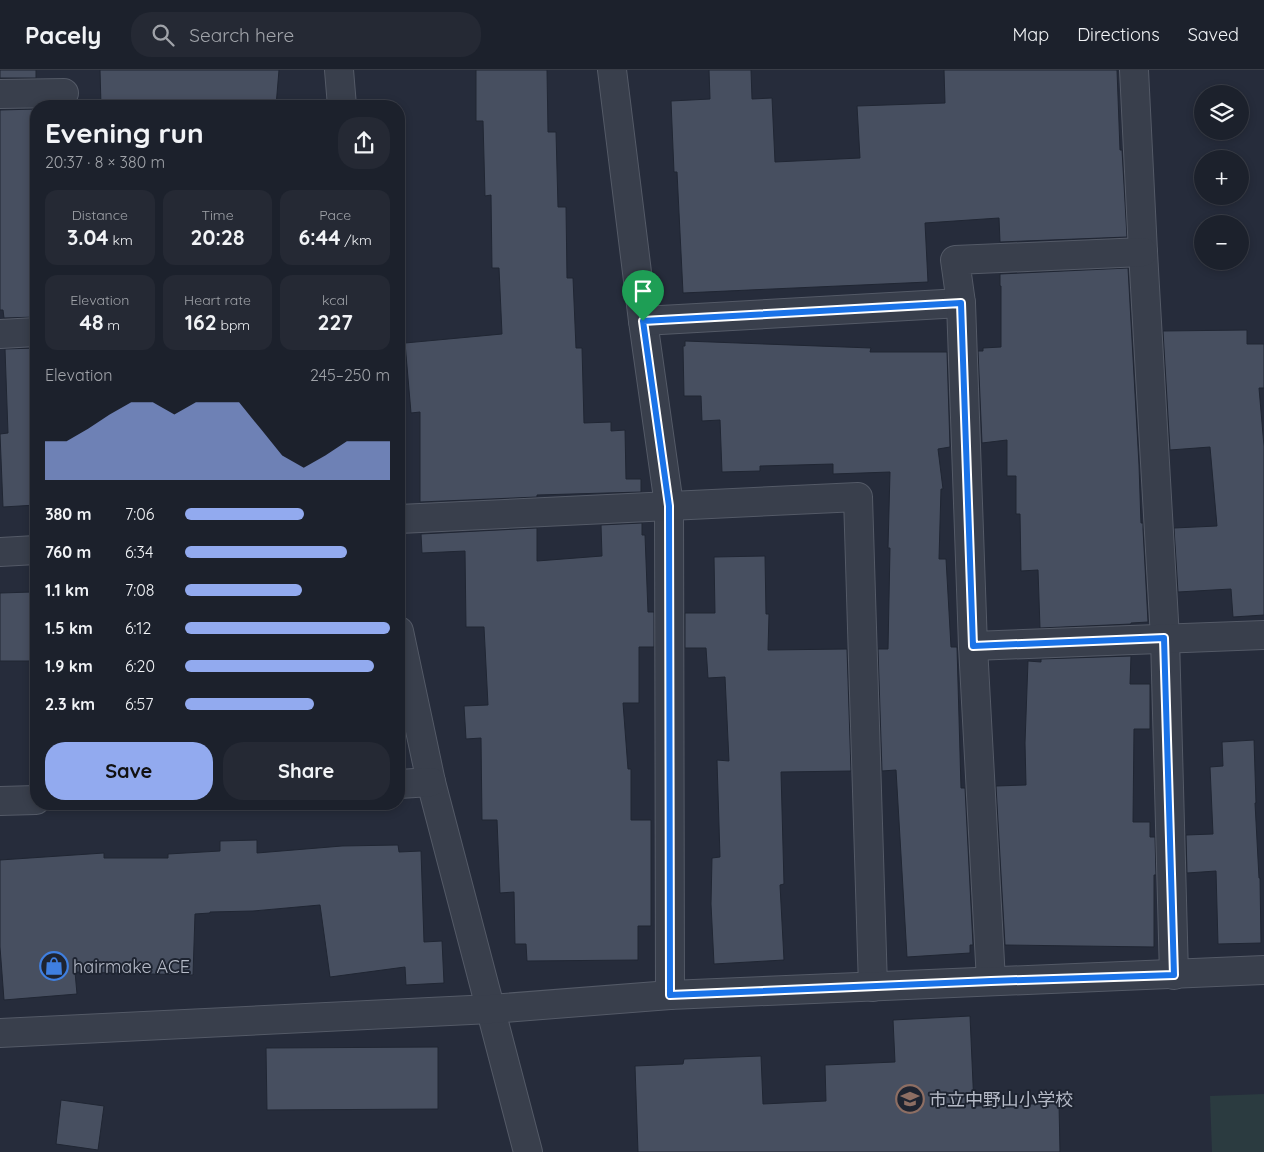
<!DOCTYPE html>
<html lang="en">
<head>
<meta charset="utf-8">
<style>
  :root { --surface:#1c212c; --page:#252934; --text:#f1f3f6; --muted:#a0a3a9; --line:#3a3e48; --accent:#92aaef }
  body { margin:0; font-family:Quicksand,"Noto Sans JP",sans-serif; background:var(--page); color:var(--text); height:100vh; display:flex; flex-direction:column; font-size:19px; white-space:nowrap }
  * { box-sizing:border-box; margin:0 }
  p { font-size:16px; color:var(--muted) }
  .icon { flex:none; width:28px; height:28px; fill:none; stroke:currentColor; stroke-width:2; stroke-linecap:round; stroke-linejoin:round }
  .map { position:relative; flex:1; overflow:hidden }
  .side { position:absolute; left:30px; top:30px; width:375px; height:710px; display:flex; flex-direction:column; background:var(--surface); border-radius:20px; box-shadow:0 2px 8px #0003,0 0 0 1px var(--line) }
  .side>* { flex:none }
  .buttons { position:absolute; left:1194px; top:15px; display:grid; gap:10px }
  .buttons a { display:grid; place-items:center; width:55px; height:55px; border-radius:50%; background:var(--surface); box-shadow:0 2px 8px #0003,0 0 0 1px var(--line); font-size:25px }
  .pin { position:absolute; display:grid; place-items:center; width:42px; height:42px; color:#fff; margin:-51px -21px; border-radius:50% 50% 50% 0; rotate:-45deg; box-shadow:0 0 5px #0007 }
  .pin .icon { rotate:45deg }
  .round { display:grid; place-items:center; flex:none; width:52px; height:52px; border-radius:20px; background:var(--page) }
  .summary { display:flex; align-items:center; justify-content:space-between; height:85px; padding:0 15px }
  h1 { font-size:28px; font-weight:800; line-height:38px }
  .figures { display:grid; grid-template-columns:repeat(3,1fr); gap:8px; height:85px; padding:5px 15px }
  .figures div { display:grid; align-content:center; border-radius:12px; background:var(--page); text-align:center }
  .figures b { font-size:21px; font-weight:800 }
  .figures small { font-size:14px; font-weight:400 }
  .figures p { font-size:14px }
  .chart { height:140px; padding:10px 15px }
  .chart p { display:flex; justify-content:space-between }
  .chart svg { width:100%; height:90px; margin-top:5px; fill:var(--accent); opacity:.7 }
  .primary-button { display:flex; gap:10px; margin-top:auto; padding:10px 15px }
  .primary-button a { flex:1; height:58px; border-radius:20px; background:var(--accent); color:#111; font-size:20px; font-weight:800; line-height:58px; text-align:center }
  .primary-button a+a { background:var(--page); color:var(--text) }
  ul { padding:0 15px; list-style:none; font-size:16px }
  li { display:grid; grid-template-columns:80px 60px 1fr; align-items:center; height:38px }
  li i { height:12px; border-radius:6px; background:var(--accent) }
  header { display:flex; align-items:center; gap:30px; box-sizing:border-box; height:70px; padding:0 25px; background:var(--surface); border-bottom:1px solid var(--line) }
  header strong { font-size:24px }
  nav { display:flex; gap:28px; margin-inline-start:auto; font-size:18px }
  .search { width:350px; height:45px; background:var(--page); display:flex; align-items:center; gap:12px; box-sizing:border-box; padding:0 18px; border-radius:20px; color:var(--muted); font-size:19px }
  .map>svg:first-child { display:block }
</style>
</head>
<body>
<header>
<strong>Pacely</strong>
<div class="search"><svg class="icon" aria-label="search" viewBox="0 0 24 24"><circle cx="10" cy="10" r="6"/><path d="M15 15l6 6"/></svg>Search here</div>
<nav><a>Map</a><a>Directions</a><a>Saved</a></nav>
</header>
<div class="map">
<svg width="1264" height="1082" viewBox="0 0 1264 1082">
  <rect width="100%" height="100%" fill="#262c3b"/>
  <polygon fill="#2b3b40" points="1264,1024 1264,1082 1212,1082 1210,1026"/>
  <g fill="#474f60" stroke="#202633">
    <rect x="0" y="0" width="36" height="8"/>
    <polygon points="100,0 279,0 276,36 101,36"/>
    <polygon points="476,0 547,0 548,62 556,62 558,137 566,137 567,208 573,208 576,278 582,278 584,353 611,352 611,361 625,360 626,409 641,409 641,422 537,425 537,427 420,432 420,342 411,343 405,273 502,264 499,198 492,198 491,125 485,126 483,51 476,51"/>
    <polygon points="709,0 751,0 752,29 772,28 775,92 860,88 857,36 945,33 944,0 1117,0 1120,80 1122,80 1127,167 1000,172 999,148 925,153 928,212 683,223 677,102 674,102 671,31 710,29"/>
    <polygon points="36,39 36,247 4,248 3,240 0,240 0,40"/>
    <polygon points="1128,198 1139,395 1141,453 1143,453 1143,459 1148,552 1131,553 1131,554 1040,558 1038,500 1021,501 1020,444 1016,444 1016,406 1007,406 1007,370 982,373 978,281 983,281 983,278 1001,277 1001,216 1000,216 1000,204"/>
    <polygon points="1247,260 1247,274 1264,274 1264,318 1259,318 1264,376 1264,545 1233,547 1231,519 1178,522 1174,458 1217,456 1210,377 1170,380 1163,261"/>
    <polygon points="685,271 871,278 870,282 947,282 950,377 938,379 943,419 941,419 939,489 946,489 951,577 957,577 961,718 965,718 973,875 970,875 970,883 907,887 896,700 882,701 878,579 888,579 890,478 888,478 890,402 833,404 833,394 760,396 760,401 722,402 720,350 702,351 701,326 684,326 683,276 685,276"/>
    <polygon points="36,278 36,435 3,437 0,364 8,363 5,279"/>
    <polygon points="642,453 642,465 645,465 648,542 654,542 654,577 639,577 639,633 623,633 628,699 631,699 631,750 651,750 651,856 638,856 638,890 527,891 526,874 515,874 514,822 500,823 497,750 482,750 481,668 466,669 464,636 488,635 484,557 466,557 465,481 422,483 421,464 537,458 537,491 602,486 601,455"/>
    <polygon points="765,486 766,544 769,544 768,580 847,579 851,701 781,702 784,814 780,815 784,890 714,894 711,834 712,788 720,787 717,690 729,691 725,607 708,608 706,578 685,578 685,543 715,543 714,487"/>
    <polygon points="32,522 32,591 0,591 0,523"/>
    <polygon points="1131,586 1130,614 1150,614 1150,659 1134,659 1133,752 1150,752 1150,767 1155,767 1156,805 1154,805 1154,877 1005,875 996,716 1026,715 1025,673 1028,591 1041,592 1041,589"/>
    <polygon points="1254,670 1256,733 1255,733 1259,808 1260,808 1261,873 1218,874 1216,801 1187,803 1186,765 1213,764 1210,697 1223,696 1222,672"/>
    <polygon points="257,770 257,783 342,776 398,775 399,782 421,781 424,872 442,871 444,913 406,915 405,897 330,907 320,835 253,841 210,842 210,843 195,844 193,905 75,902 77,924 4,930 0,877 0,790 104,783 104,788 168,788 168,784 220,781 220,771"/>
    <polygon points="970,946 974,1036 1059,1033 1060,1082 638,1082 635,996 683,994 684,989 761,986 763,1034 826,1031 825,995 895,992 893,950"/>
    <polygon points="438,977 438,1039 267,1040 266,978"/>
    <polygon points="61,1030 104,1036 98,1080 56,1074"/>
  </g>
  <g fill="none" stroke-linecap="round" stroke-linejoin="round">
    <defs>
      <g id="minor">
        <polyline points="339,0 342,36"/>
        <polyline points="612,0 643,251 669,435 670,925"/>
        <polyline points="1134,0 1143,182 1165,568 1174,905"/>
        <polyline points="0,24 64,23"/>
        <polyline points="643,251 961,233"/>
        <polyline points="0,264 36,262"/>
        <polyline points="399,449 858,427 873,917"/>
        <polyline points="0,482 36,480"/>
        <polyline points="399,561 431,712 528,1082"/>
        <polyline points="973,576 1264,565"/>
        <polyline points="399,714 431,712"/>
        <polyline points="0,731 36,730"/>
        <polyline points="991,911 973,576 961,233 955,190 1143,182"/>
        <polyline points="0,963 491,939 670,925 1264,900"/>
      </g>
    </defs>
    <use href="#minor" stroke="#545a67" stroke-width="30"/>
    <use href="#minor" stroke="#393f4c" stroke-width="28"/>
  </g>
  <g fill="none" stroke-linecap="round" stroke-linejoin="round">
    <defs>
      <polygon id="route" points="961,233 973,576 1164,568 1174,905 991,911 670,925 669,436 643,251"/>
    </defs>
    <use href="#route" stroke="#fff" stroke-width="10"/>
    <use href="#route" stroke="#1a73e8" stroke-width="6"/>
  </g>
  <defs>
    <symbol id="shop-ring" viewBox="-11 -11 22 22"><circle r="9.5" fill="#1e2431" stroke="#3f7fe0" stroke-width="1.5"/><path d="M-5-2.5h2.3a2.7 3.5 0 0 1 5.4 0H5L5.5 6h-11ZM-1.5-2.5h3a1.5 2.3 0 0 0-3 0Z" fill="#3f7fe0"/></symbol>
    <symbol id="school-ring" viewBox="-11 -11 22 22"><circle r="9.5" fill="#1e2431" stroke="#8d6e63" stroke-width="1.5"/><path d="M0-5L7-2L0 1L-7-2ZM-4 1L0 2.5L4 1V4Q0 6-4 4Z" fill="#8d6e63"/></symbol>
  </defs>
  <g fill-rule="evenodd">
    <use href="#shop-ring" x="38" y="880" width="32" height="32"/>
    <use href="#school-ring" x="894" y="1013" width="32" height="32"/>
  </g>
  <g text-anchor="middle" dominant-baseline="central" stroke-width="4" stroke-linejoin="round" paint-order="stroke">
    <g font-size="18" fill="#b5bac7" stroke="#1e2431" text-anchor="start">
      <text x="73" y="896">hairmake ACE</text>
      <text x="929" y="1029">市立中野山小学校</text>
    </g>
  </g>
</svg>
<div class="buttons">
<a><svg class="icon" aria-label="layers" viewBox="0 0 24 24"><path d="M12 4l9 5-9 5-9-5zM3 14l9 5 9-5"/></svg></a>
<a>+</a>
<a>−</a>
</div>
<div class="pin" style="left:643px;top:251px;background:#1e9e55"><svg class="icon" aria-label="arrive" viewBox="0 0 24 24"><path d="M6 21V4h12l-3 4 3 4H6"/></svg></div>
<section class="side">
<div class="summary"><div><h1>Evening run</h1><p>20:37 · 8 × 380 m</p></div><a class="round"><svg class="icon" aria-label="share" viewBox="0 0 24 24"><path d="M12 15V3M7 8l5-5 5 5M5 13v7h14v-7"/></svg></a></div>
<div class="figures">
<div><p>Distance</p><b>3.04<small> km</small></b></div>
<div><p>Time</p><b>20:28</b></div>
<div><p>Pace</p><b>6:44<small> /km</small></b></div>
</div>
<div class="figures">
<div><p>Elevation</p><b>48<small> m</small></b></div>
<div><p>Heart rate</p><b>162<small> bpm</small></b></div>
<div><p>kcal</p><b>227</b></div>
</div>
<div class="chart"><p><span>Elevation</span>245–250 m</p>
<svg viewBox="0 0 160 44" preserveAspectRatio="none"><path d="M0 44V25L10 25L20 19L30 12L40 6L50 6L60 12L70 6L80 6L90 6L100 19L110 32L120 38L130 32L140 25L150 25L160 25V44z"/></svg>
</div>
<ul>
<li><b>380 m</b>7:06<i style="width:58%"></i></li>
<li><b>760 m</b>6:34<i style="width:79%"></i></li>
<li><b>1.1 km</b>7:08<i style="width:57%"></i></li>
<li><b>1.5 km</b>6:12<i style="width:100%"></i></li>
<li><b>1.9 km</b>6:20<i style="width:92%"></i></li>
<li><b>2.3 km</b>6:57<i style="width:63%"></i></li>
</ul>
<div class="primary-button"><a>Save</a><a>Share</a></div>
</section>
</div>
</body>
</html>
